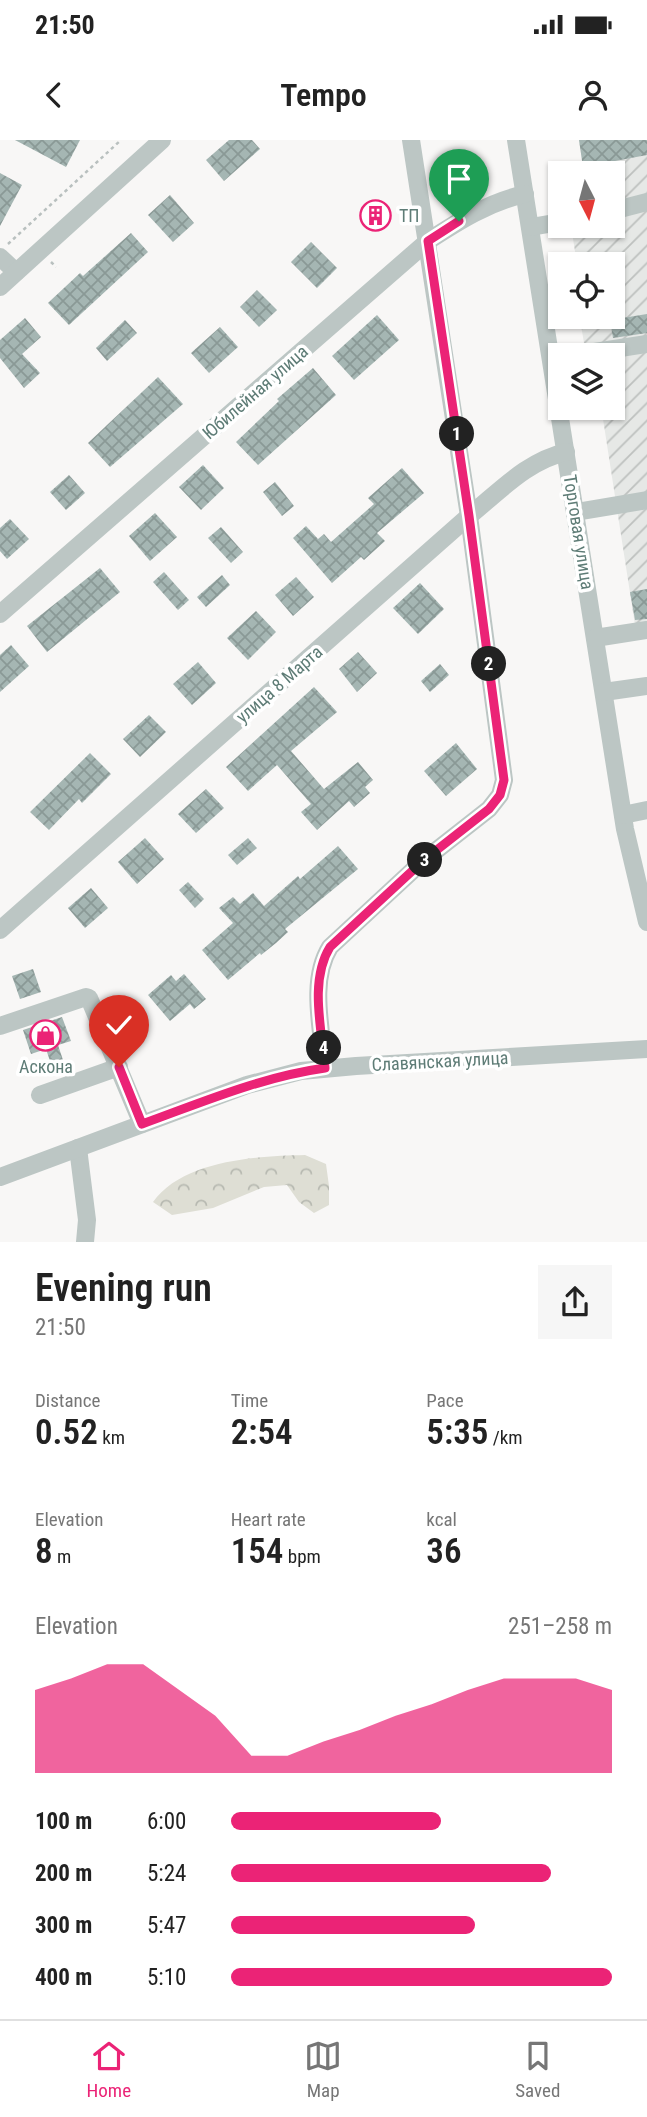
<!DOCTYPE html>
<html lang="en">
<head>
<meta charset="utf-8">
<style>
  :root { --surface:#fff; --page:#f6f6f6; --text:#222; --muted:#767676; --line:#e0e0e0; --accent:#eb2376 }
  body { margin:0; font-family:"Roboto Condensed",sans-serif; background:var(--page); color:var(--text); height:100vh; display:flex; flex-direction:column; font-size:26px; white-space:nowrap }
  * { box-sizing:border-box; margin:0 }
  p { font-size:23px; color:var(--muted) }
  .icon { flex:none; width:38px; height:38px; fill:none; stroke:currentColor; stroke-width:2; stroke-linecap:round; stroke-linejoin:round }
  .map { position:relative; height:1102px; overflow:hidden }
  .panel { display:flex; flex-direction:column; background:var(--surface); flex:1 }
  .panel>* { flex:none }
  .needle { width:46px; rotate:174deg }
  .controls { position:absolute; left:548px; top:21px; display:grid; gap:14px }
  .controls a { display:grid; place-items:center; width:77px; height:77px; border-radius:0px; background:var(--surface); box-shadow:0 2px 5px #0004; font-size:35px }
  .pin { position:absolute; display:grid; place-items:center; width:60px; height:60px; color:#fff; margin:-72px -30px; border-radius:50% 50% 50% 0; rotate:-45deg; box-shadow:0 0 7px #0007 }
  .pin .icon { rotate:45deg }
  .km { position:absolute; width:35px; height:35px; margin:-18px; border-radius:50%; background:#222; color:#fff; font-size:19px; line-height:35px; text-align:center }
  .round { display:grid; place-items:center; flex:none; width:74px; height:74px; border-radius:0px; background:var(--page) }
  .head { display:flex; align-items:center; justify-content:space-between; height:119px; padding:0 35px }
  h1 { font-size:38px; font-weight:600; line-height:52px }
  .figures { display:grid; grid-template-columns:repeat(3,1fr); gap:10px; height:119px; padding:7px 35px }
  .figures div { display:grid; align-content:center }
  .figures b { font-size:35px; font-weight:600 }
  .figures small { font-size:19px; font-weight:400 }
  .figures p { font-size:19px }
  .chart { height:196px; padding:14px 35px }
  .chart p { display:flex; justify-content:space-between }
  .chart svg { width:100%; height:126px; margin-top:7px; fill:var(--accent); opacity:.7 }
  ul { padding:0 35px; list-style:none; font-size:23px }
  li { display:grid; grid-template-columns:112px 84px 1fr; align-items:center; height:52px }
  li i { height:18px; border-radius:9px; background:var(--accent) }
  .status { display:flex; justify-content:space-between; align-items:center; height:49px; padding:0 35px; background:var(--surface); direction:ltr }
  .status svg { height:19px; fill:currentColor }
  header { display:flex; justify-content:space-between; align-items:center; height:91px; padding:0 35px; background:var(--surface); font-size:32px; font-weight:600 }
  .tabs { display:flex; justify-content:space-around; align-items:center; height:98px; border-top:2px solid var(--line); background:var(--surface); font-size:19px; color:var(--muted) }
  .tabs a { display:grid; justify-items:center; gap:4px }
  .tabs .current { color:var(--accent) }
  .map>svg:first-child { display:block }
</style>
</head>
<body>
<div class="status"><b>21:50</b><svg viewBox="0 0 49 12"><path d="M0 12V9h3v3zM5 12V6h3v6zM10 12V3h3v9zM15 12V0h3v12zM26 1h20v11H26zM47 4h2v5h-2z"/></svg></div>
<header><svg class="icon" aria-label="back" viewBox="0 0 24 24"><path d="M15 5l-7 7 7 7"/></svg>Tempo<svg class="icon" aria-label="person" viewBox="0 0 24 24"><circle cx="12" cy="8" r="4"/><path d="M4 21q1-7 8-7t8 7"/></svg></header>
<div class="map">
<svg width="647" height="1102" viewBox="0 0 647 1102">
  <defs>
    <pattern id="industrial-furrows" width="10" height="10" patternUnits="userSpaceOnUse" patternTransform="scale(1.75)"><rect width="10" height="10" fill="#e6e8e6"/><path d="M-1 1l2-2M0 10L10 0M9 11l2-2" fill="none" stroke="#bec1bf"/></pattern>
    <pattern id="forest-crowns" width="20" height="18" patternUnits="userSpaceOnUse" patternTransform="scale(1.75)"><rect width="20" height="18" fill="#deded4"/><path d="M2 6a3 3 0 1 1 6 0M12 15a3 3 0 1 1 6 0" fill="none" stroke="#b7b9b1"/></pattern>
    <pattern id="building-cross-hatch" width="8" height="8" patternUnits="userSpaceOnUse" patternTransform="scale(1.75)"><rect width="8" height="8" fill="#a5b6b3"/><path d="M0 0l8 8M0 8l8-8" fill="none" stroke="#8a9996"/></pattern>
  </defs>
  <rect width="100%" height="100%" fill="#f8f7f6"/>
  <polygon fill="url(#industrial-furrows)" points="579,0 647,0 647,483 635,485 603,279 597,280 595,268 612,268 612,215 586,215 581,185 586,184 585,177 612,177 612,124 577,124 571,86 612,86 612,33 562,33 562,30 583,27"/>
  <path fill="url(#forest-crowns)" d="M305 1015 326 1024 329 1046V1065L314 1073 299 1062 287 1045 264 1047 213 1068 172 1075 153 1062C183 1020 257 1016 305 1015Z"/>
  <g fill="url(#building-cross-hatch)">
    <polygon points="15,0 80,0 66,27"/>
    <polygon points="229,0 252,0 260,9 224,41 206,20"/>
    <polygon points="579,0 647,0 647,15 583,27"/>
    <polygon points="0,33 22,45 0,86"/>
    <polygon points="170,55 194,83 173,102 148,75"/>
    <polygon points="131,93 148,112 69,185 48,163 80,133 83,136"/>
    <polygon points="311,102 337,128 317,148 291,122"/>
    <polygon points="257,150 277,170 259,187 240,167"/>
    <polygon points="647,174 647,193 613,198 610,180"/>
    <polygon points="377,175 399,200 354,240 332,216"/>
    <polygon points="25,178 41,197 22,214 40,233 24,248 0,218 0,200"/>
    <polygon points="125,180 137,193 107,221 96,208"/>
    <polygon points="220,187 238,207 209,233 191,213"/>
    <polygon points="313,228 336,255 258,325 236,302 279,261 277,259"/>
    <polygon points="158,237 183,264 110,327 88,303"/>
    <polygon points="203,325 224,348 201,370 179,347"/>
    <polygon points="402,328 424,353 377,393 385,401 364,420 361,417 332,443 293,398 306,386 318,399 324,394 331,402 374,364 368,358"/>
    <polygon points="69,335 85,353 66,370 50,352"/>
    <polygon points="275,342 294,366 282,376 263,352"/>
    <polygon points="155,373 177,397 150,421 129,396"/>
    <polygon points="10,379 29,399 7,419 0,411 0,388"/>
    <polygon points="221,387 243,412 231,423 208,398"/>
    <polygon points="100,428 120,452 47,512 27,486"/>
    <polygon points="164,432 189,460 178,470 153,442"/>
    <polygon points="222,435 230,445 206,467 197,457"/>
    <polygon points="296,437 314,457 293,476 275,455"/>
    <polygon points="420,443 444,469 418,494 393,468"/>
    <polygon points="647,449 647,479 635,480 630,452"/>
    <polygon points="256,471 276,492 248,520 227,498"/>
    <polygon points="11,505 29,526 0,552 0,515"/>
    <polygon points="358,512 377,533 357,552 339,529"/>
    <polygon points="198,522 216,543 192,565 173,544"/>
    <polygon points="440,524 449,535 430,552 421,541"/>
    <polygon points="314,547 337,572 291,611 324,649 358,622 373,640 365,647 370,653 354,667 349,661 317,690 301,672 311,664 277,625 248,651 226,627"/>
    <polygon points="149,575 166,592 140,617 123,599"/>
    <polygon points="456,603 477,629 446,656 424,631"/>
    <polygon points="90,613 111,634 82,663 79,659 49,690 30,672"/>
    <polygon points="206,649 224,668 196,693 178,674"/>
    <polygon points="145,698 164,719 137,744 118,722"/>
    <polygon points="248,698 257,708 237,725 228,715"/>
    <polygon points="338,706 358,729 285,789 288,792 276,803 261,815 260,813 228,840 202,810 233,783 219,768 233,757 240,764 253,753 264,766 298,736 300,739"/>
    <polygon points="188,742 204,759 195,768 179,750"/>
    <polygon points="91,748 108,768 85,788 68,768"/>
    <polygon points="33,829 41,852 20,859 12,836"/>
    <polygon points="184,834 206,859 194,869 190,864 170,881 148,855 171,835 176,841"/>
    <polygon points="62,877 71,901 58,905 63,920 51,924 46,909 31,914 23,890"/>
  </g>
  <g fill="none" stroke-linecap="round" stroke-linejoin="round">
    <g stroke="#b9c0bf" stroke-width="2.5" stroke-dasharray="3.5 3.5" stroke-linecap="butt">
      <polyline points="8,104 121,0"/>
      <polyline points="51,122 56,127"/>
    </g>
    <g stroke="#bcc6c4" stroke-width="18">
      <polyline points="516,0 625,689 647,782"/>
      <polyline points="612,71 647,62"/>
      <polyline points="531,87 560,82"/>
      <polyline points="0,117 16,132"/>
      <polyline points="0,147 162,0"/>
      <polyline points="575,215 647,204"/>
      <polyline points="576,372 647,360"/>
      <path d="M0 474 428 101C459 81 489 62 525 54"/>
      <polyline points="595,498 647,490"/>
      <polyline points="604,552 647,546"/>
      <polyline points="623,675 647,670"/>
      <path d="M0 790 469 376C500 351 527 321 566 312"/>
      <polyline points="0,886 86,857 89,858 142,984"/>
      <path d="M325 928C322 890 309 841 330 807L424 720 489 669 500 655 504 640 469 376 411 0"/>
      <polyline points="40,955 119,927"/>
      <polyline points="78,1008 87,1080 85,1102"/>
      <polyline points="0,1037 247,945 301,931 356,926 647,909"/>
    </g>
  </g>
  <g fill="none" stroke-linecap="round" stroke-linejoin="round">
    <defs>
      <path id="route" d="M119 927 142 984C203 962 261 937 325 928 322 890 309 841 330 807L424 720 489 669 500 655 504 640 469 376 428 101 459 81"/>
    </defs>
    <use href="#route" stroke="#fff" stroke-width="14"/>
    <use href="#route" stroke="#eb2376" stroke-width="9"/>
  </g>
  <defs>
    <symbol id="building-ring" viewBox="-11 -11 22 22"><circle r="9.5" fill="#fff" stroke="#eb2376" stroke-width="1.5"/><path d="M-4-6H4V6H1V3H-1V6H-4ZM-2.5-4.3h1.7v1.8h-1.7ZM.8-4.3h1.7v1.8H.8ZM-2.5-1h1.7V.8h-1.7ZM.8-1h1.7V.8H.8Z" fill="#eb2376"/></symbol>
    <symbol id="shop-ring" viewBox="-11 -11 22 22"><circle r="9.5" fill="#fff" stroke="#eb2376" stroke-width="1.5"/><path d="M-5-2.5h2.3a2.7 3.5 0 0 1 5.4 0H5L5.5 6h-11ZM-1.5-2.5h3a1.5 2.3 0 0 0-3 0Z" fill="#eb2376"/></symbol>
  </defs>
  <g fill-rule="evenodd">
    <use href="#building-ring" x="358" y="58" width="35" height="35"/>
    <use href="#shop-ring" x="28" y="878" width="35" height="35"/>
  </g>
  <g text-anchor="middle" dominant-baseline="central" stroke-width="7" stroke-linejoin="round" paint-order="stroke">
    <g font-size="18" fill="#5e7c76" stroke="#fff" text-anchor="start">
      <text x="399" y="75">ТП</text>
      <text x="46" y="926" text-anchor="middle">Аскона</text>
    </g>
    <g font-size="18" fill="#5e7c76" stroke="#fff">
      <text transform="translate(255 252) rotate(-41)">Юбилейная улица</text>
      <text transform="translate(579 392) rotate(81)">Торговая улица</text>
      <text transform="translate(279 544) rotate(-41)">улица 8 Марта</text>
      <text transform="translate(440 921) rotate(-3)">Славянская улица</text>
    </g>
  </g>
</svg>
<div class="controls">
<a><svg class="needle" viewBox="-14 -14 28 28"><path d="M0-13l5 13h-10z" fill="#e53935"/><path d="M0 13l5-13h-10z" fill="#767676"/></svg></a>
<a><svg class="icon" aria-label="locate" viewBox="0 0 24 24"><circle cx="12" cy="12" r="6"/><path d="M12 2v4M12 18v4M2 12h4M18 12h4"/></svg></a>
<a><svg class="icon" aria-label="layers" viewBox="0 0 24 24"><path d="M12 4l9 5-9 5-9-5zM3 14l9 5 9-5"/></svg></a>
</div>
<div class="pin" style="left:459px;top:81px;background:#1e9e55"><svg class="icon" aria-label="arrive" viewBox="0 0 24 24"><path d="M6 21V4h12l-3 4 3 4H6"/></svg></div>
<div class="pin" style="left:119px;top:927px;background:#d93025"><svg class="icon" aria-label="check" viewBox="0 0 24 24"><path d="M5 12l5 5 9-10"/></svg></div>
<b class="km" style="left:457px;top:294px">1</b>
<b class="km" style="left:489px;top:524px">2</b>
<b class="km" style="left:425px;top:720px">3</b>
<b class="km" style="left:324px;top:908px">4</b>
</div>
<section class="panel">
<div class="head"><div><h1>Evening run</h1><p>21:50</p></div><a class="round"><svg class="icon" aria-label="share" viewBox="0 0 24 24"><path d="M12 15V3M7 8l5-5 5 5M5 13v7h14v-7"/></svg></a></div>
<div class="figures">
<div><p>Distance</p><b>0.52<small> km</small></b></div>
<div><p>Time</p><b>2:54</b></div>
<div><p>Pace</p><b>5:35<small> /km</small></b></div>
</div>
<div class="figures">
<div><p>Elevation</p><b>8<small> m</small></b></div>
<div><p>Heart rate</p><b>154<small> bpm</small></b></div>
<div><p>kcal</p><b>36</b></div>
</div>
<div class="chart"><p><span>Elevation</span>251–258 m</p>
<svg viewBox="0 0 160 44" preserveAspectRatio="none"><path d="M0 44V15L10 11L20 6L30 6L40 15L50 24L60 38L70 38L80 33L90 29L100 24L110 20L120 15L130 11L140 11L150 11L160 15V44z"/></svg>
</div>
<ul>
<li><b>100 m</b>6:00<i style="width:55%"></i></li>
<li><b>200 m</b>5:24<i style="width:84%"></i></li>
<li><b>300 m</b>5:47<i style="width:64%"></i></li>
<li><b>400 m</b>5:10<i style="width:100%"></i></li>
</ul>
</section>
<nav class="tabs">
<a class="current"><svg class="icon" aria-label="home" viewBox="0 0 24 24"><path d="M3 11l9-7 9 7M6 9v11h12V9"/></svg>Home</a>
<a><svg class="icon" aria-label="map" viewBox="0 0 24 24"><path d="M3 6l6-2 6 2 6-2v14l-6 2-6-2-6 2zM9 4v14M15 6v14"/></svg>Map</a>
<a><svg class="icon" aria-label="saved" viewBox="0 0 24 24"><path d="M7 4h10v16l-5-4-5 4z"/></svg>Saved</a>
</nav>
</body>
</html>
